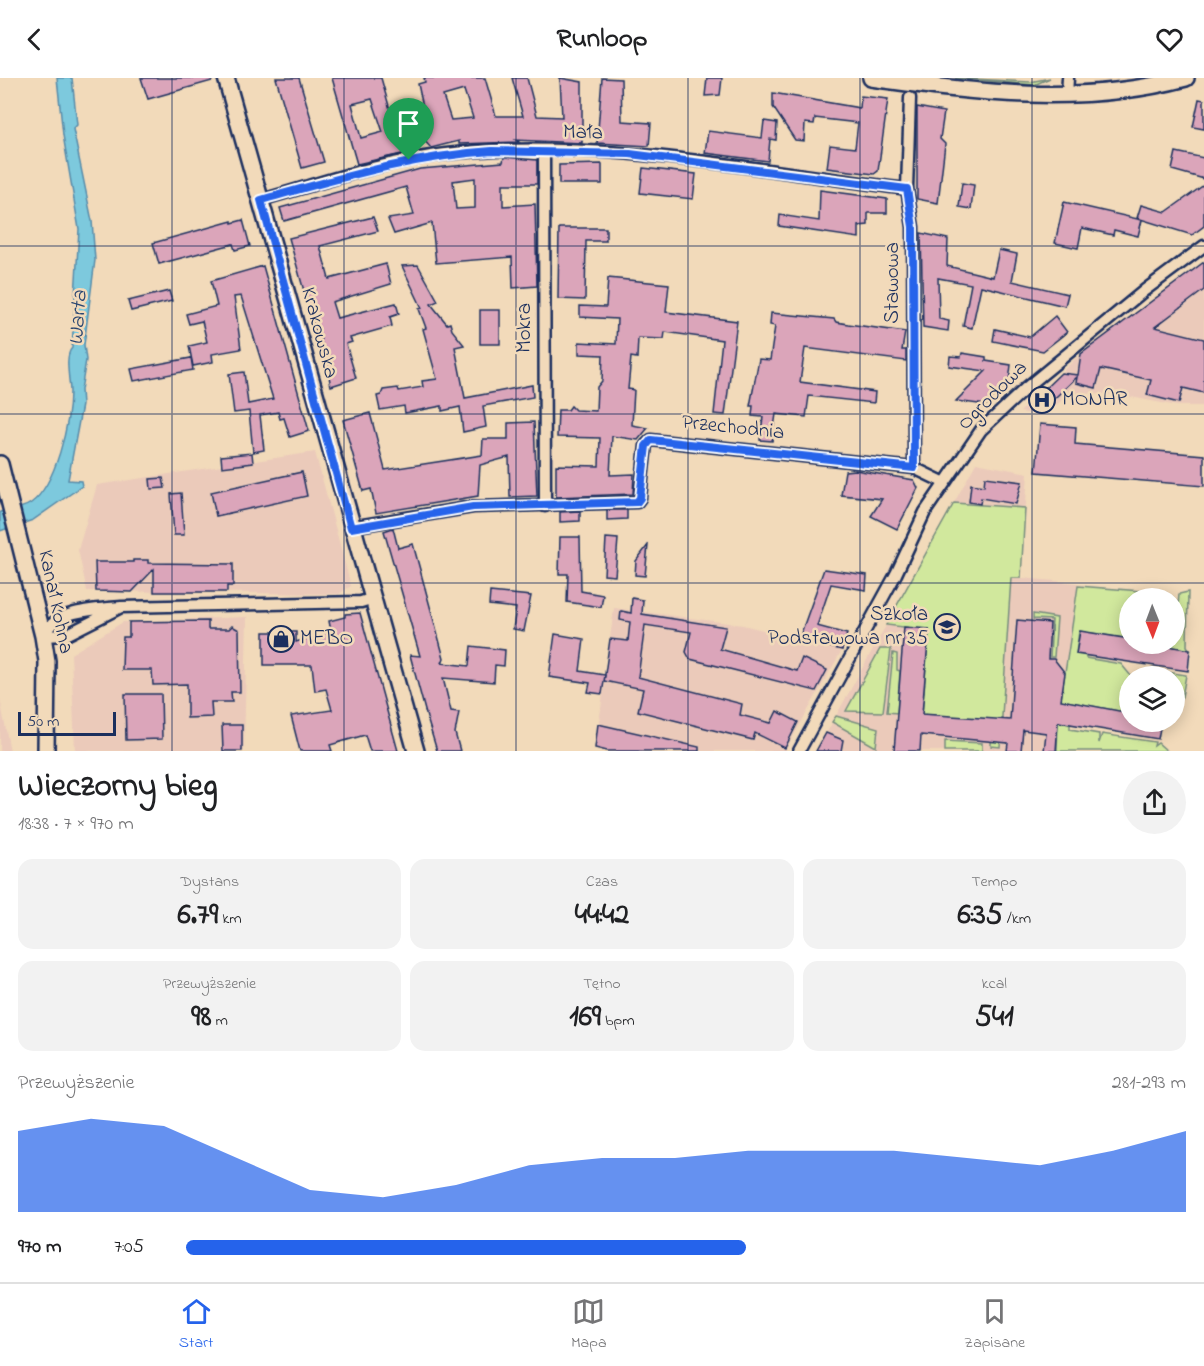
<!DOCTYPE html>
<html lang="pl">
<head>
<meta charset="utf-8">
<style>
  :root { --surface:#fff; --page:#f2f2f2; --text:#202124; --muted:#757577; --line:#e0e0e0; --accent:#2563eb }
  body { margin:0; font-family:"Indie Flower",sans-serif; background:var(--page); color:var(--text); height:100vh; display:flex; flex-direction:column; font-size:22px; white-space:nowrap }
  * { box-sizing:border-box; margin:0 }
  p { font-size:20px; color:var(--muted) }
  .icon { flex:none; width:33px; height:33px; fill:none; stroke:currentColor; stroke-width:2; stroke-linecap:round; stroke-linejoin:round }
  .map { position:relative; height:673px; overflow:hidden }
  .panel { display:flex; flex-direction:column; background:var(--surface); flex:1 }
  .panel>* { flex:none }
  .needle { width:39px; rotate:179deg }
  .tools { position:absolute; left:1119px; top:510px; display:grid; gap:12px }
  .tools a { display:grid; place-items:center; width:66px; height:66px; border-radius:50%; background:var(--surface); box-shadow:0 3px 15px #0003; font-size:30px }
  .scale { position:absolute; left:18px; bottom:15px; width:98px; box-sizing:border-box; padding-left:6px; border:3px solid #1b2f5e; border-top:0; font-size:16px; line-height:21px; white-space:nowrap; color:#1b2f5e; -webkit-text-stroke:4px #f2daba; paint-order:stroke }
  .pin { position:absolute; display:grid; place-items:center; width:51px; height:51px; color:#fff; margin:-62px -26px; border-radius:50% 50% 50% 0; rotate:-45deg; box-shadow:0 0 6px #0007 }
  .pin .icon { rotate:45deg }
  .round { display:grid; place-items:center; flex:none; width:63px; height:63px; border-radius:32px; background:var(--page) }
  .overview { display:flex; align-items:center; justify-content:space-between; height:102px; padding:0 18px }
  h1 { font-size:33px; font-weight:700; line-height:45px }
  .metrics { display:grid; grid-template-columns:repeat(3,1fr); gap:9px; height:102px; padding:6px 18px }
  .metrics div { display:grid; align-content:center; border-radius:15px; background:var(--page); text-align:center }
  .metrics b { font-size:30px; font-weight:700 }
  .metrics small { font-size:16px; font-weight:400 }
  .metrics p { font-size:16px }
  .chart { height:168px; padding:12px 18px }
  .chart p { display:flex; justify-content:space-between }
  .chart svg { width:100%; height:108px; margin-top:6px; fill:var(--accent); opacity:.7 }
  ul { padding:0 18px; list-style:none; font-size:20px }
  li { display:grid; grid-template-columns:96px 72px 1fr; align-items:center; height:45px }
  li i { height:15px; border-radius:8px; background:var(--accent) }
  header { display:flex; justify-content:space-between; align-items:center; height:78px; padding:0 18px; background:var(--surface); font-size:27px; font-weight:700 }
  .tabs { display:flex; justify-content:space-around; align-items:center; height:84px; border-top:2px solid var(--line); background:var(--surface); font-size:16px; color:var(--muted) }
  .tabs a { display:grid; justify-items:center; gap:3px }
  .tabs .selected { color:var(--accent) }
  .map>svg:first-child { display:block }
</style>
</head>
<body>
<header><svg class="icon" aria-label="back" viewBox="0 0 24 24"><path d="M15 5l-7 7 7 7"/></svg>Runloop<svg class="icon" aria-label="heart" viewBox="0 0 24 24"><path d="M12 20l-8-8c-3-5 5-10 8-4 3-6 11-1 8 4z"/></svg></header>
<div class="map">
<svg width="1204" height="673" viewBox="0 0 1204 673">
  <rect width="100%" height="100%" fill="#f2daba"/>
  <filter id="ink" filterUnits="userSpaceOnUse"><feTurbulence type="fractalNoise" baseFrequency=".0167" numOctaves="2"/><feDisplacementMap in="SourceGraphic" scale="12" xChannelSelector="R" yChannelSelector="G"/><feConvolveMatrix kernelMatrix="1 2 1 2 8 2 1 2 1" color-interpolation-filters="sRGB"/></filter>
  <g filter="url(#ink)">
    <g fill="#ebcaba">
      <polygon points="1204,184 1204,328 1177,328 1121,317 1073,315 1041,337 1020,334 1074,282"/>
      <polygon points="315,374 351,508 339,516 87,513 78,472 97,407"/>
      <polygon points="976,385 1028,395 1021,500 1078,505 1056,673 842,673 843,662 827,654"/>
      <polygon points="614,530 743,547 842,572 785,673 613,673 596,669"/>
      <polygon points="247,539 244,673 75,673 71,576 123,544"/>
      <polygon points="0,621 10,673 0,673"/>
    </g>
    <g fill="#d1e89d" stroke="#768c7e" stroke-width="1.5">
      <polygon points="955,0 1030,4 1050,0 1034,7"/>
      <polygon points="954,425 1025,430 1021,500 1011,500 1000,669 991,668 992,641 922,638 929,552 886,547"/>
      <polygon points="1078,508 1166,515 1165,520 1130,520 1129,561 1079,553 1076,575 1085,576 1086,580 1121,586 1131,598 1129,635 1061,622"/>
      <polygon points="1188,514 1187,568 1190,572 1158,566 1174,566 1175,528 1178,528 1179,516"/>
      <polygon points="1033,536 1057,540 1054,579 1050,579 1052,542 1033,541"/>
      <polygon points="880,571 891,571 883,634 846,633"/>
      <polygon points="893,575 897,576 897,592 900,593 897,635 887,634"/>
      <polygon points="1167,594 1186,597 1182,619 1175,626 1174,598 1166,598"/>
      <polygon points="836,638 878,650 876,669 832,644"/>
      <polygon points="1058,644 1070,646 1070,651 1099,656 1099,665 1102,656 1155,664 1154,668 1158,665 1167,673 1057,673"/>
      <polygon points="945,663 982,665 982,673 945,673"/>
    </g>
    <path fill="#7dc9dd" stroke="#568baa" stroke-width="1.5" d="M57 0H72L77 47 73 51 92 143 95 182 84 267 86 282 81 312 82 327 68 402 81 403 82 408 33 442 0 453V434C9 432 23 431 31 425 56 407 70 345 70 314 70 302 64 278 72 270L79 151 63 57Z"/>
    <g fill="#dba5ba" stroke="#1b2f5e" stroke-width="1.5" fill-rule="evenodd">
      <polygon points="141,0 212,0 212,3 148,21"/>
      <polygon points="276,0 299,0 324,84 302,90"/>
      <path d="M332 0H381L397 56 407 53 411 74 357 86ZM372 21 383 54 361 60 352 26Z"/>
      <path d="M424 0H485L496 38H523L512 0H527L537 38 562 39 560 0 582 4V65L516 62 519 64 459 66V63L431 70 414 51 427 47 418 6 425 4ZM464 12 473 40 451 42 443 18Z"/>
      <polygon points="602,0 621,1 622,43 651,45 649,68 597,65"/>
      <polygon points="707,0 722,0 720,17 705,18"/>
      <polygon points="773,15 860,30 861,18 888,21 878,93 874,96 827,90 830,67 855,70 858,45 815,40 814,46 805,45 804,63 795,62 773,29"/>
      <polygon points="1199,21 1204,22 1204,51 1193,49"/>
      <polygon points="917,29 944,34 940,61 945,66 938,125 917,121"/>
      <polygon points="764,43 777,45 776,62 770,61 768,83 705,75 708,53 762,60"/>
      <polygon points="1176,74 1204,80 1204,101 1172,92"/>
      <path d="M504 79 537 82V106H503V128L535 126 537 208 513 210 512 179 436 185 432 145 394 156 388 141 414 137 406 109 284 143 280 130 420 91 503 84ZM475 100V130L456 131 453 103Z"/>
      <polygon points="602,86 602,106 559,106 559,87"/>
      <polygon points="643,90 696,96 693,121 640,115"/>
      <polygon points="962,105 974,107 971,131 959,129"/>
      <polygon points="1204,107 1204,148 1192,157 1137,140 1141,127 1166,134"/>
      <polygon points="820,112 887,121 887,135 868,135 868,147 859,148 859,160 779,148 780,137 819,143"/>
      <polygon points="1064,124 1142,142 1138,158 1114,152 1113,157 1082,150 1078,170 1055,165"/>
      <polygon points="373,139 378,153 320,168 329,201 386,186 391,206 332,224 337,240 396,225 399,236 390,239 392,248 350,260 352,264 346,266 356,300 331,308 320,258 317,259 289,160"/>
      <polygon points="243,142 250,168 235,172 233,166 159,186 153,165 232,143 232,145"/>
      <polygon points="559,150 606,150 606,163 586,163 585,222 558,221"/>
      <polygon points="921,155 948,161 947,188 993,199 999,172 1017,176 1012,203 1068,216 1065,228 981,208 972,250 963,248 971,206 938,200 939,241 949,243 948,253 923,249"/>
      <polygon points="1204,184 1204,212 1155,249 1204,261 1204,315 1183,310 1179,325 1147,317 1151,302 1101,291 1096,310 1076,305 1077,299 1039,335 1030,325 1061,295 1078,297 1081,276"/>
      <polygon points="418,187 438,223 431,226 447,246 450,245 452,252 464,267 455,269 465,320 532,307 533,319 483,328 486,349 463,354 460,329 442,333 442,328 405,335 404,328 380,332 377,318 381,317 383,312 398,310 399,313 423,309 422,303 437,301 423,251 426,250 419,231 422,230 402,188"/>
      <polygon points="263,188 309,353 290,359 284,340 280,341 278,334 260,337 264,372 253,374 249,333 234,335 229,296 244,294 248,326 273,321 241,218 234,219 241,271 212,276 213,284 193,288 189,268 207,264 202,243 189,246 186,236 217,228 211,203"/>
      <polygon points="608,200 669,206 666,234 737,243 725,337 714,336 722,262 665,254 664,261 638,260 637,280 631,279 628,311 634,312 632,347 648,350 638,362 612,358 610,397 634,396 633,416 556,419 556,387 599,388 600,360 557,359 558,332 568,332 571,328 575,332 596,333 597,309 602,303 603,277 579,276 579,264 616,266 617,241 580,239 580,228 606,229"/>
      <polygon points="169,213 172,223 131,233 128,223"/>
      <rect x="480" y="232" width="20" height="34"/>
      <polygon points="771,235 834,241 836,244 848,246 905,254 902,272 906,272 906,283 805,270 800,304 875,314 874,325 809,318 806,339 776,336 772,363 760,362 763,339 752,338 753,328 750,328 759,281 770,282 775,248 770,247"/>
      <polygon points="1055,238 1067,254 1043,273 993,263 995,251 1030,259"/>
      <polygon points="962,275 986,279 986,283 1011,287 1009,303 986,327 956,323 986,293 949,288 950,278 961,279"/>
      <polygon points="191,280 193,292 134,303 131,291"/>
      <polygon points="370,335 385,392 482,377 483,361 508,361 508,345 534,344 537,418 510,419 509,379 480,387 478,418 376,435 371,411 363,413 343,342"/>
      <polygon points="1040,346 1076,349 1075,366 1204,377 1204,408 1036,394"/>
      <polygon points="252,375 253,385 222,389 221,378"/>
      <polygon points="855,392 914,402 918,410 897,451 871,438 882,421 841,417 845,393"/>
      <polygon points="302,394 307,418 216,438 211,414"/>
      <polygon points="985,399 1022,404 1016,426 981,420 980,426 969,424 971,406 984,408"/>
      <polygon points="163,400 165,410 151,411 150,401"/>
      <polygon points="181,415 184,457 174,457 171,416"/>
      <polygon points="607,432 627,432 627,441 607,442"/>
      <polygon points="580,433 580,443 560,444 560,434"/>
      <polygon points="393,450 398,470 413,466 444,580 442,585 469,588 471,568 505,572 504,588 495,587 494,604 443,600 451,633 459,634 455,655 460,673 437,673 427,640 410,577 420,578 384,453"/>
      <polygon points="560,459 580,459 581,513 603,517 601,529 567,524 568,496 559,496"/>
      <polygon points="606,460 618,461 615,498 604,497"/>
      <polygon points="648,467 645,498 635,497 636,483"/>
      <polygon points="133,482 148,482 148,485 233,486 233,508 227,508 227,514 154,514 154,491 132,514 96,513 95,484 133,484"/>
      <polygon points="824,491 867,497 866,512 831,506 817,548 847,556 842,572 799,561"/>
      <polygon points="490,514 531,518 524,553 513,551 516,530 489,527"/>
      <polygon points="632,520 643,522 642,536 726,549 720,571 797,593 802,580 827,592 816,613 690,581 686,574 691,554 645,547 638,599 742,626 740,637 771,645 777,633 798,644 785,670 755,655 753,662 638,633 643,611 604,603 610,561 628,563 630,544 620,542 621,533 631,535"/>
      <polygon points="360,535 398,673 370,673 365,657 330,667 332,673 300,673 291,638 332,632 326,611 315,613 312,587 264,587 264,554 296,554 296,564 331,553 329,543 345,539 345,536"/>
      <polygon points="1017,542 1050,545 1048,581 1054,581 1065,595 1061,622 1130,635 1130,644 1151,644 1150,649 1160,650 1158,661 1058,644 1056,673 1044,673 1046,655 1023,652 1021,673 1007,673 1008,665 921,657 920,673 894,673 904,549 929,551 922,636 1010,642"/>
      <polygon points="208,543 208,551 229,551 232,548 239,552 240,614 231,614 232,624 211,624 212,639 187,640 187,606 153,607 152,592 122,592 123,559 129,559 129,544"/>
      <polygon points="1080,553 1130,561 1130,566 1158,566 1190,572 1188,593 1076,576"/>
      <polygon points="555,556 584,561 580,593 605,597 602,616 588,614 590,605 549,599"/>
      <polygon points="125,616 161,616 162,661 126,662"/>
      <polygon points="598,646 699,669 699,673 607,673 595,670"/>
      <polygon points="222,647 242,647 242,673 223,673"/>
      <polygon points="826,655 843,662 841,673 816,673"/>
    </g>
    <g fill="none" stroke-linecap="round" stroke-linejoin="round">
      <defs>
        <g id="street">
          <polyline points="1067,17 1068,0"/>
          <polyline points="910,20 907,111 913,149 914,390"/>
          <polyline points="544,73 545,428"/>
          <path d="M261 122C321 105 384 83 446 76 592 59 761 93 907 111"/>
          <polyline points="351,449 473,429 637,424 640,420 646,367 651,362 914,390 943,404"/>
          <path d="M121 529 66 557 43 558C55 532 95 531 121 529L361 524 374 520"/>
          <polyline points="799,673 896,496 925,434 981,352 1027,309 1145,212 1204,168"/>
        </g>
        <g id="secondary">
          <polyline points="226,0 416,673"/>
          <path d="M871 0C977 15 1081 28 1186 0"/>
          <polyline points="0,386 43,558 47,583 46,673"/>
        </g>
      </defs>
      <use href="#street" stroke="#1b2f5e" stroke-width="15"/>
      <use href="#secondary" stroke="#1b2f5e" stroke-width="20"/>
      <use href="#street" stroke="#f2daba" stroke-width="10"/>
      <use href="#secondary" stroke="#f2daba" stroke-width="15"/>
    </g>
  </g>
  <g fill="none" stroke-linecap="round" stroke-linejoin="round" filter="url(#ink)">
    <defs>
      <path id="route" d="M492 73 630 76 907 111 913 149 914 390 651 362 646 368 640 420 637 424 473 429 351 450 261 122C337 101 413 78 492 73Z"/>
    </defs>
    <use href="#route" stroke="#fff" stroke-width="12"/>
    <use href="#route" stroke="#2563eb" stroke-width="8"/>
  </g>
  <path fill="none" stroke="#1b2f5e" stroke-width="1.5" stroke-opacity="0.55" d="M172 0V673M344 0V673M516 0V673M688 0V673M860 0V673M1032 0V673M0 168H1204M0 336H1204M0 505H1204"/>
  <defs>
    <symbol id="hospital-ring" viewBox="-11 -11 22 22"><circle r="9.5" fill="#f2daba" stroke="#1b2f5e" stroke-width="1.5"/><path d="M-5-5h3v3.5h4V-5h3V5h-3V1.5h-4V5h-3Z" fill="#1b2f5e"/></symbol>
    <symbol id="school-ring" viewBox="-11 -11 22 22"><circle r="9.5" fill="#f2daba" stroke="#1b2f5e" stroke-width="1.5"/><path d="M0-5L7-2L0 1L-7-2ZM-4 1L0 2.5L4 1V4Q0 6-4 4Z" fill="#1b2f5e"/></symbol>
    <symbol id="shop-ring" viewBox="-11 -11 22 22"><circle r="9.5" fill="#f2daba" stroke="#1b2f5e" stroke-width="1.5"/><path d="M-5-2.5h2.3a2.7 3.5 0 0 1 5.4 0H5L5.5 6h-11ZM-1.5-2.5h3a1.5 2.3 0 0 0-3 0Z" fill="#1b2f5e"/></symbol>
  </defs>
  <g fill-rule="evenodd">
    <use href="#hospital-ring" x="1027" y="307" width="30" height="30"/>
    <use href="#school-ring" x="932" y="534" width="30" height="30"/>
    <use href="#shop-ring" x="266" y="546" width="30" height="30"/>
  </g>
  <g text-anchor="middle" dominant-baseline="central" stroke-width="5" stroke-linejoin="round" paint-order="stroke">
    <g font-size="21" fill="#1b2f5e" stroke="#f2daba">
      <text transform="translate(583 55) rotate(2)">Mała</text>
      <text transform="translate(893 205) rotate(-90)">Stawowa</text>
      <text transform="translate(525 250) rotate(-90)">Mokra</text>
      <text transform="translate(319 255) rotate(75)">Krakowska</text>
      <text transform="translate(993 318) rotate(-45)">Ogrodowa</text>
      <text transform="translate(733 350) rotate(6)">Przechodnia</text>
      <text transform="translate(55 524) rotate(78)">Kanał Kohna</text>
    </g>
    <g font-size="21" fill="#1b2f5e" stroke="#f2daba" text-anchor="start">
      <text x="1062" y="322">MONAR</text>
      <text x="928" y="537" text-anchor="end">Szkoła<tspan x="928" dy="24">Podstawowa nr 35</tspan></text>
      <text x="300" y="561">MEBO</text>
    </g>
    <g font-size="22" font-style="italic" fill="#2a4671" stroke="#f2daba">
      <text transform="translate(79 240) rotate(-86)">Warta</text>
    </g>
  </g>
</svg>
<div class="tools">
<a><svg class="needle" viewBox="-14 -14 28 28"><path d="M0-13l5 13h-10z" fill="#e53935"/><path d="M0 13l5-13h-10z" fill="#757577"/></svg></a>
<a><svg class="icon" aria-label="layers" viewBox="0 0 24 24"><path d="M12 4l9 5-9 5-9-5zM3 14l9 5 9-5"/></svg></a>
</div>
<div class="scale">50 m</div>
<div class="pin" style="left:409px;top:82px;background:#1e9e55"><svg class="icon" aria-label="arrive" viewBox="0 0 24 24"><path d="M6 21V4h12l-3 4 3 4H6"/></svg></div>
</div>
<section class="panel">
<div class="overview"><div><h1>Wieczorny bieg</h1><p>18:38 · 7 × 970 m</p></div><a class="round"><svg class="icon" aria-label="share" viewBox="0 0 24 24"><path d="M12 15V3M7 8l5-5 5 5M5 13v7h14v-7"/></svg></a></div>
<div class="metrics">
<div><p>Dystans</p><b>6.79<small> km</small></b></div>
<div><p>Czas</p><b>44:42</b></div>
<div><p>Tempo</p><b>6:35<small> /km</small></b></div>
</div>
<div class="metrics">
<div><p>Przewyższenie</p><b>98<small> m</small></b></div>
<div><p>Tętno</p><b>169<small> bpm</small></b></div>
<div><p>kcal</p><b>541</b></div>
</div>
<div class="chart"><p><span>Przewyższenie</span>281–293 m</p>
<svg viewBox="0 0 160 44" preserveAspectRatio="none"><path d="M0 44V11L10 6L20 9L30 22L40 35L50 38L60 33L70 25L80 22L90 22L100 19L110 19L120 19L130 22L140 25L150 19L160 11V44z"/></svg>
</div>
<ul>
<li><b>970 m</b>7:05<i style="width:56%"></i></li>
</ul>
</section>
<nav class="tabs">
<a class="selected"><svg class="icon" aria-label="home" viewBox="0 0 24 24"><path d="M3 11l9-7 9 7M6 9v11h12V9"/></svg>Start</a>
<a><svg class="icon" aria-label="map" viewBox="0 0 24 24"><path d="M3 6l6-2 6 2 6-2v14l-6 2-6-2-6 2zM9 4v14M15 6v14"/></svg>Mapa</a>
<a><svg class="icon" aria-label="saved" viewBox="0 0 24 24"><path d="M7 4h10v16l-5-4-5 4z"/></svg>Zapisane</a>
</nav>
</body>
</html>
